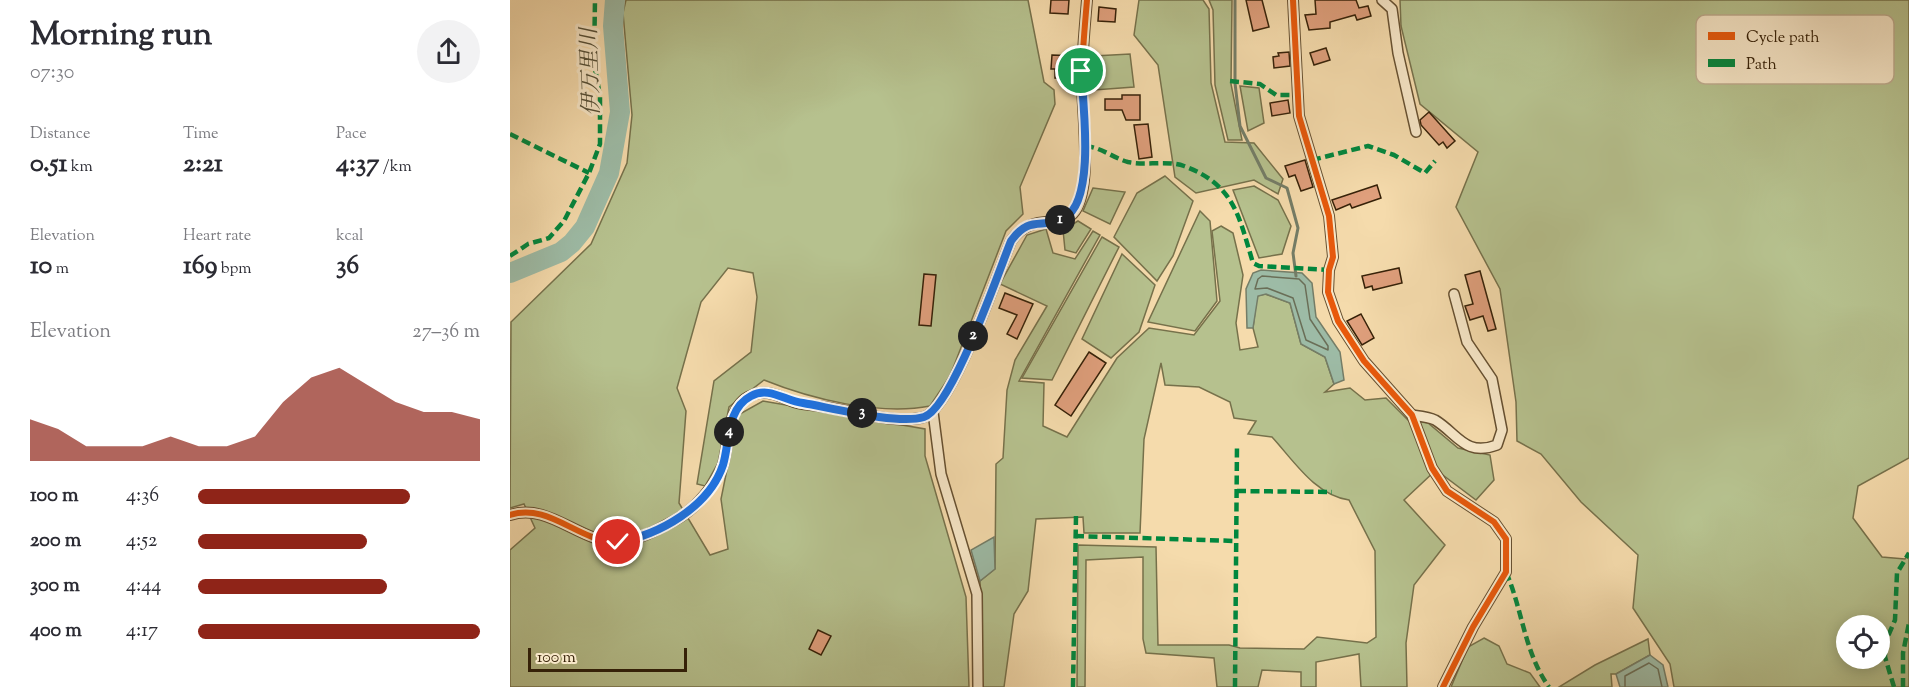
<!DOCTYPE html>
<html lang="en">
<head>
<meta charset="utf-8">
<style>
  :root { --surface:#fff; --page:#f2f2f3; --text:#2b2b33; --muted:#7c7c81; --accent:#8f2418 }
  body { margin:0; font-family:"Sorts Mill Goudy","Noto Serif JP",serif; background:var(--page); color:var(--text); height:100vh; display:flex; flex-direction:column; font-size:22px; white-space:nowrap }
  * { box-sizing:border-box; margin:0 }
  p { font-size:20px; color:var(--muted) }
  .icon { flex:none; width:33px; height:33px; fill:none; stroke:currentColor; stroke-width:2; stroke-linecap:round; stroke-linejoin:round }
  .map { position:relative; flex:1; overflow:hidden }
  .drawer { display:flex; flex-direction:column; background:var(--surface); width:510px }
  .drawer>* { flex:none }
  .buttons { position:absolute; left:1326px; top:615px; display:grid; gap:12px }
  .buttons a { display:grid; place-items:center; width:54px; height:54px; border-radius:50%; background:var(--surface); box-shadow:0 3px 15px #0003; font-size:30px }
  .scale { position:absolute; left:18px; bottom:15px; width:159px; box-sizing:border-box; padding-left:6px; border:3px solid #362108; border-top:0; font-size:16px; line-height:21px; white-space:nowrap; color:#362108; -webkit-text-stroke:4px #f8e8c9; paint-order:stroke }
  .pin { position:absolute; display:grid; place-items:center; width:51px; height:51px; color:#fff; margin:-26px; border:3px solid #fff; border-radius:50%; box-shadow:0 2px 6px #0007 }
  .km { position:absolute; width:30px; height:30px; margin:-15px; border-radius:50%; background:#222; color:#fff; font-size:16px; line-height:30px; text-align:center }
  .round { display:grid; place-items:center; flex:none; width:63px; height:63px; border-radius:32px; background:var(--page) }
  .headline { display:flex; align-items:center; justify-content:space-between; height:102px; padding:0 30px }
  h1 { font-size:33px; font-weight:700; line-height:45px }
  .metrics { display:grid; grid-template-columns:repeat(3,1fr); gap:9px; height:102px; padding:6px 30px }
  .metrics div { display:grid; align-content:center }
  .metrics b { font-size:26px; font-weight:700 }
  .metrics small { font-size:16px; font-weight:400 }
  .metrics p { font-size:16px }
  .chart { height:168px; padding:12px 30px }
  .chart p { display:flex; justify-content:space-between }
  .chart svg { width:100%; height:108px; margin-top:6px; fill:var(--accent); opacity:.7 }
  ul { padding:0 30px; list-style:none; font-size:20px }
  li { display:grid; grid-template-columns:96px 72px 1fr; align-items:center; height:45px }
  li i { height:15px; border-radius:8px; background:var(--accent) }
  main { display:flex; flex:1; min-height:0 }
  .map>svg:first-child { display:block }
</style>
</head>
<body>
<main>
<section class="drawer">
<div class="headline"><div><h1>Morning run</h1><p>07:30</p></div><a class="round"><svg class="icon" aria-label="share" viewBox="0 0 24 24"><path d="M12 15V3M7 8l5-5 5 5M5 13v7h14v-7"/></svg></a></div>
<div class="metrics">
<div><p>Distance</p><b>0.51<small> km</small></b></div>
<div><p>Time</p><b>2:21</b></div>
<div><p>Pace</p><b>4:37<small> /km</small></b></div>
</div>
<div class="metrics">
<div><p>Elevation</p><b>10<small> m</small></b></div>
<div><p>Heart rate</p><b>169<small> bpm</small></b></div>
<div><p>kcal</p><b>36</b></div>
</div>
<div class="chart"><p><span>Elevation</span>27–36 m</p>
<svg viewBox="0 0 160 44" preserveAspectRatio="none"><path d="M0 44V27L10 31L20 38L30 38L40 38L50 34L60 38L70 38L80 34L90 20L100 10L110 6L120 13L130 20L140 24L150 24L160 27V44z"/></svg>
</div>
<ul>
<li><b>100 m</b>4:36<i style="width:75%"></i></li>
<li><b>200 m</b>4:52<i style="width:60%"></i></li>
<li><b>300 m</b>4:44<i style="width:67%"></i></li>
<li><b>400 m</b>4:17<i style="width:100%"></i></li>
</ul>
</section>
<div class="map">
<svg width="1399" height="687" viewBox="0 0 1399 687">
  <rect width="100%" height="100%" fill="#f5dbac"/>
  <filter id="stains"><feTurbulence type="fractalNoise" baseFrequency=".00333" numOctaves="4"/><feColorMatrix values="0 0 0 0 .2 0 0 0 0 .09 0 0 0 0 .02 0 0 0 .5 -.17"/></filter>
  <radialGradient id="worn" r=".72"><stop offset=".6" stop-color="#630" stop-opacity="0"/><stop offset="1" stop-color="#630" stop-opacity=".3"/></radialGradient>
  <g fill="#b6c18e" stroke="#76714b" stroke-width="1.5" fill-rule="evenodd">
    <path d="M116 0H518L534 82 544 90 545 104 510 187 513 214 496 231 440 376 420 406C370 416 301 399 254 380L219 407 208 463 195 486 187 484 204 381 241 352 247 297 243 273 218 268 191 302 167 388 176 411 169 503 200 555 218 549 211 499 228 415 253 401 415 429V456L456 597 459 687H0V550L25 528 14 504 0 508 1 322 81 244 117 163 122 115 113 13Z"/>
    <polygon points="629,0 693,0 699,9 701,83 715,142 744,143 773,179 768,194 744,180 686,193 665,177 648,65 624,35"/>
    <polygon points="699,0 722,0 721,84 732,140 718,140 705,85 703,10"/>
    <path d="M890 0H1399V458L1348 486 1343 518 1372 557 1395 559 1399 553V687H1164L1160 664 1123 608 1128 555 1071 502 1031 454 1007 441 1006 402 990 289 946 207 968 152 910 104 891 26ZM1336 626H1370V658H1336Z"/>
    <polygon points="620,54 624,87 584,90 584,56"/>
    <polygon points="730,86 749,88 754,123 738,131"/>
    <polygon points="655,176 683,201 663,256 647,281 604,237 627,193"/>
    <polygon points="744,186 768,200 781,226 772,254 749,258 723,190"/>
    <polygon points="583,188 615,192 600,224 573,211"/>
    <polygon points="690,211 700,221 707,301 685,331 638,322"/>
    <polygon points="568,221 581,229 566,253 555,250 553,230"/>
    <path d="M711 226 723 233 733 275 726 323 730 350 748 347 743 328 747 296 755 294 780 303 791 344 815 357 824 384 815 392 840 388 855 400 876 398 898 420 918 423 948 448 980 455 984 480 966 500 926 470 894 500 935 545 904 585 896 643 897 687H851L849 654 806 662V687H791V672L752 670 748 687H707L704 658 636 653 633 639V557L576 560 575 687H567L568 545 646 547 648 645H719L730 648 794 649 807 637 857 643 866 637 865 551 839 500C805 495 784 461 762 437L738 434 746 421 724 418 720 402 689 387 655 385 651 363 634 439 630 533H574L573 517 526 519 518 591 504 614 494 687H472L470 581 485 569 486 464 493 458 497 390 505 360 537 306 490 284 517 235 536 229 543 253 565 259 583 231 590 235 509 381 534 383 533 426 557 437 607 358 639 328 684 335 710 301 702 231Z"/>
    <polygon points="592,237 609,247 542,380 512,378"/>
    <polygon points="612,254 645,285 629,332 601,358 572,339"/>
    <polygon points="974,638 989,646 997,664 1020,673 1030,687 941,687 958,647"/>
    <polygon points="1138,639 1140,655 1106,674 1101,674 1102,687 1049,687 1085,665"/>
  </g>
  <g fill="#9dbba6" stroke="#747d67" stroke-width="1.5">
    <polygon points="751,270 792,273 802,283 806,317 830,352 834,380 824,384 815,357 791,344 780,303 756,294 748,296 743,328 737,328 736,289 743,273"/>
    <polygon points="484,537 485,569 470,581 461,550"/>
    <polygon points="1140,655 1153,665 1158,687 1110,687 1106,674"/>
  </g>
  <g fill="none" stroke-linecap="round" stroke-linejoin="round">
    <g stroke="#6a6e57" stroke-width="1.5">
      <polygon points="752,276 789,279 795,285 800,319 818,346 818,350 796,340 783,298 757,288 745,289 748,279"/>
      <polyline points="1115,687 1115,676 1139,663 1148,669 1152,687"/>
    </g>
    <polyline stroke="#747d67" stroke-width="3" points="725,0 725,83 730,126 756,178 777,188 788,228 783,253 786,276"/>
    <polyline stroke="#9dbba6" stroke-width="20" points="0,273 51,252 62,243 75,227 99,173 110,112 103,26 105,0"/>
  </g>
  <g fill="#df9f7c" stroke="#362108" stroke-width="1.5">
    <polygon points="541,0 559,0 558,14 540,13"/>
    <polygon points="736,0 752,0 759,27 743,31"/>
    <polygon points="805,0 846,0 849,8 858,6 861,16 847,20 845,15 820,22 820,28 799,30 795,15 806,14"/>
    <polygon points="589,7 606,9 605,22 588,21"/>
    <polygon points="816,48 820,60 804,65 800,53"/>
    <polygon points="779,52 780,66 764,68 763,57 769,56 768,53"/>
    <polygon points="542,55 566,56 562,79 545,78 545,69 541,69"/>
    <polygon points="612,95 630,95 630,120 616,120 612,110 595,110 595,99 612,99"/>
    <polygon points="778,100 780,113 762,116 760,103"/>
    <polygon points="919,112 945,141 937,148 933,142 929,145 911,125 910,120"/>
    <polygon points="638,124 642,157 629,159 624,125"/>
    <polygon points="795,160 803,187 791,191 785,175 779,177 775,166"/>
    <polygon points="867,185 871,198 842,208 840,204 826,210 822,200"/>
    <polygon points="889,268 892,283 863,290 862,286 855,288 852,276"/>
    <polygon points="970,271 986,329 978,331 973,316 960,320 955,306 963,304 955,275"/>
    <polygon points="414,274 426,275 421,326 409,325"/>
    <polygon points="495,293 523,304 507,339 497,334 507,315 489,308"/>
    <polygon points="851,314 864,338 852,345 837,321"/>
    <polygon points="579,352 596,363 561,416 545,405"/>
    <polygon points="308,630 321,636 311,655 299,649"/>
  </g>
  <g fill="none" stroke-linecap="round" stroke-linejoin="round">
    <defs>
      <g id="street">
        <polyline points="783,0 789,116 819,216 823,257 819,270 818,292 828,321 854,361 902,415 922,468 937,491 984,522 996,539 996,572 963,627 933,687"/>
        <polyline points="872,0 882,9 888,53 906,132"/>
        <polyline points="423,412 431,474 467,594 468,687"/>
        <path d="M902 415C909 416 919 417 925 420 948 434 955 457 987 445L992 430 982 379 957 342 944 294"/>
        <path d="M0 515C39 502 70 543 108 542 128 541 149 529 167 519 185 509 206 485 213 465 220 442 216 402 245 394 261 390 270 397 284 402 293 405 305 405 315 407 342 411 388 425 414 417 442 408 488 273 501 241 523 210 551 231 565 211 584 183 570 103 572 69 573 46 575 23 577 0"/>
      </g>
    </defs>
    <use href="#street" stroke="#665031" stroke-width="12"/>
    <use href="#street" stroke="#f8e8c9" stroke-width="9"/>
    <g stroke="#00873e" stroke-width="4.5" stroke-dasharray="9 4.5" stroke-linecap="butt">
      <polyline points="720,81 750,84 766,95 787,95"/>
      <polyline points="0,134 79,173"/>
      <path d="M575 146C591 147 603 158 618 162 636 166 657 160 674 166 725 185 729 217 743 263L749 266 819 270"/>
      <polyline points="802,160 858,146 884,155 915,173 925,161"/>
      <polyline points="0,256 18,244 39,238 54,221 79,173 90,144 90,96 84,63 85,0"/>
      <polyline points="727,491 822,492"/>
      <polyline points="565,536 726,541"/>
      <path d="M996 572C1013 611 1014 652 1039 687"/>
      <polyline points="563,687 566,516"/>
      <polyline points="725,687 727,444"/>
      <polyline points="1384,687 1375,657 1375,643 1385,620 1387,573 1399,553"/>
      <polyline points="1393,687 1393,653 1399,623"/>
    </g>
    <defs>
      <g id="cycleway">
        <polyline points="783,0 789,116 819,216 823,257 819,270 818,292 828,321 854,361 902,415 922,468 937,491 984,522 996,539 996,572 963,627 933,687"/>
        <path d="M0 515C39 502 70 543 108 542 128 541 149 529 167 519 185 509 206 485 213 465 220 442 216 402 245 394 261 390 270 397 284 402 293 405 305 405 315 407 342 411 388 425 414 417 442 408 488 273 501 241 523 210 551 231 565 211 584 183 570 103 572 69 573 46 575 23 577 0"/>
      </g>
    </defs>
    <use href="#cycleway" stroke="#f8e8c9" stroke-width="10"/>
    <use href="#cycleway" stroke="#e8590c" stroke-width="6"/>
  </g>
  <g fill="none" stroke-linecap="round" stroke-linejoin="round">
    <defs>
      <path id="route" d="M108 542C149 535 199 507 213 465 220 442 216 409 241 396 259 386 275 401 293 403 322 408 388 425 414 417 442 408 488 273 501 241 520 214 532 230 554 218 586 202 573 103 571 71"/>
    </defs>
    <use href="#route" stroke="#fff" stroke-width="12"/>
    <use href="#route" stroke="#1a73e8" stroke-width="8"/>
  </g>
  <g text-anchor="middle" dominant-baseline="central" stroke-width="6" stroke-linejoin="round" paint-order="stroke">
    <g font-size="22" font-style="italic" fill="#554f37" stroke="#f8e8c9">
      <text transform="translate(82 72) rotate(-92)">伊万里川</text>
    </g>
  </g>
  <rect x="1186" y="15" width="198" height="69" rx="9" fill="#f8e8c9" stroke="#beac8f" stroke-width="1.5"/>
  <rect x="1198" y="32" width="27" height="8" fill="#e8590c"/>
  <rect x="1198" y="59" width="27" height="8" fill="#00873e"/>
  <g font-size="16" fill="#362108">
    <text x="1236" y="42">Cycle path</text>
    <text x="1236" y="69">Path</text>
  </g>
  <rect width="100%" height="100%" filter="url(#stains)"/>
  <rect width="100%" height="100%" fill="url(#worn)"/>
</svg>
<div class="buttons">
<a><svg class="icon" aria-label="locate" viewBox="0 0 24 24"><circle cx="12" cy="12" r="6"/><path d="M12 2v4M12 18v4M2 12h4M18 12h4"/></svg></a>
</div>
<div class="scale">100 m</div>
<div class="pin" style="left:571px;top:71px;background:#1e9e55"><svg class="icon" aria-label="arrive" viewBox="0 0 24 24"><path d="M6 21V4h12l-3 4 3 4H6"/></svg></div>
<div class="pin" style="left:108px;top:542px;background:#d93025"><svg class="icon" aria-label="check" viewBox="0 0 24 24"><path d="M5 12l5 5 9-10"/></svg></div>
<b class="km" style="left:550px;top:220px">1</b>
<b class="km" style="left:463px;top:336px">2</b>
<b class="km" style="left:352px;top:413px">3</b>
<b class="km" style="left:219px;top:432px">4</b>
</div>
</main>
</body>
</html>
